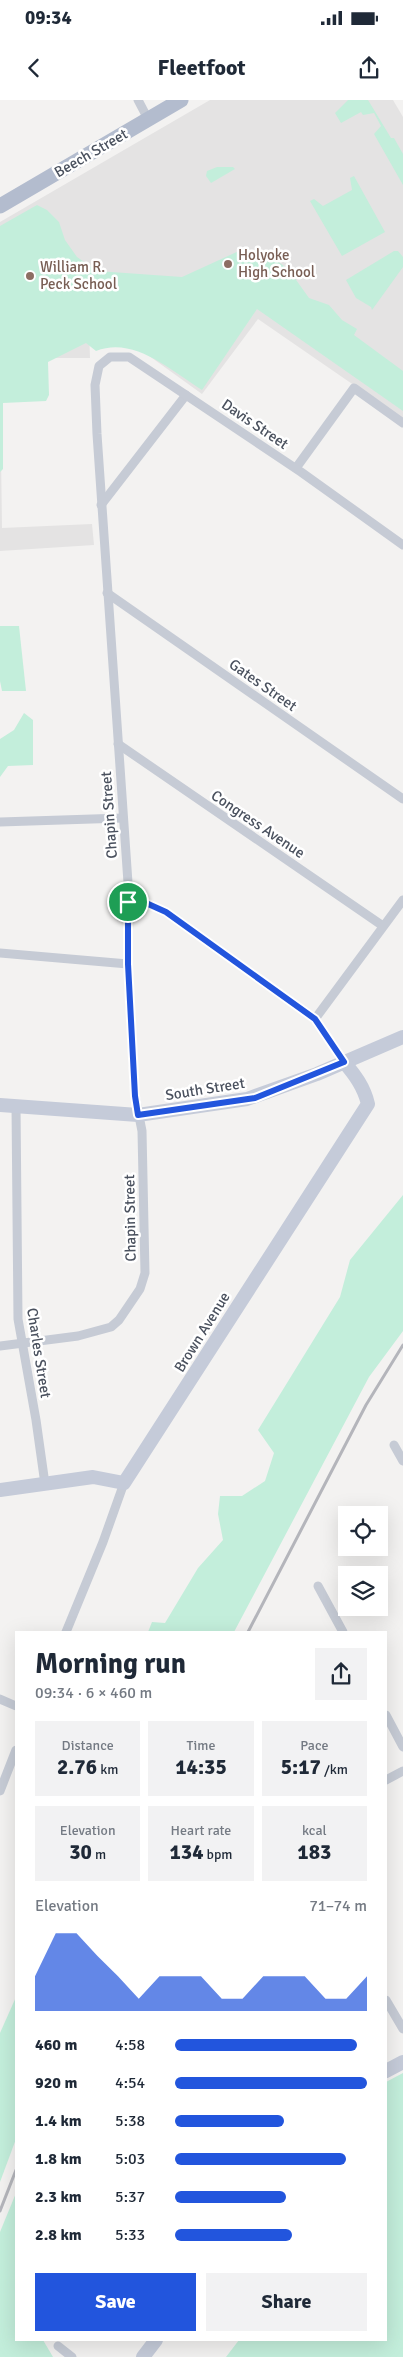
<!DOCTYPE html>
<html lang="en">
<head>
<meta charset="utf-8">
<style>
  :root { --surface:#fff; --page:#f2f2f3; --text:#1f2937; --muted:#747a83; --accent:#25d }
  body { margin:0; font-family:Signika,sans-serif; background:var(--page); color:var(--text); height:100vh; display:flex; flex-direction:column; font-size:19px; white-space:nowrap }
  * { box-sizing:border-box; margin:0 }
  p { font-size:16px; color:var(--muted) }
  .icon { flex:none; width:28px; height:28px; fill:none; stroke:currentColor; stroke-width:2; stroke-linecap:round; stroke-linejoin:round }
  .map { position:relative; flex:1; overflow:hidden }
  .details { position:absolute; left:15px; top:1531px; width:372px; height:710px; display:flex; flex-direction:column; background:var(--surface); border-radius:0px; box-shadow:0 5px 20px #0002 }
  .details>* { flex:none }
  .controls { position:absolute; left:338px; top:1406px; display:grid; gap:10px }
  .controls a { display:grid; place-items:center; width:50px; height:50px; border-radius:0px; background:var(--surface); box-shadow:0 5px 20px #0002; font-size:25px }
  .pin { position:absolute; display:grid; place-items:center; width:42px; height:42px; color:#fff; margin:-21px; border:2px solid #fff; border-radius:50%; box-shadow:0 1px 5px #0007 }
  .round { display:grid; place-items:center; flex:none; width:52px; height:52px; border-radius:0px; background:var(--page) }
  .overview { display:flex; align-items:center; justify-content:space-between; height:85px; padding:0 20px }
  h1 { font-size:28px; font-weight:700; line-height:38px }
  .metrics { display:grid; grid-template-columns:repeat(3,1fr); gap:8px; height:85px; padding:5px 20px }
  .metrics div { display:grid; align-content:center; border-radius:0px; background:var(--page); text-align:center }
  .metrics b { font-size:21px; font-weight:700 }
  .metrics small { font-size:14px; font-weight:400 }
  .metrics p { font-size:14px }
  .chart { height:140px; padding:10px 20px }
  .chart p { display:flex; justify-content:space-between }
  .chart svg { width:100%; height:90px; margin-top:5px; fill:var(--accent); opacity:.7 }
  .primary-button { display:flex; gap:10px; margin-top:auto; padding:10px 20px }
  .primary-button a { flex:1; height:58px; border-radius:0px; background:var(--accent); color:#fff; font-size:20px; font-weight:700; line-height:58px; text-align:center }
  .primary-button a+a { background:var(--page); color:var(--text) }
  ul { padding:0 20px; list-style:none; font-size:16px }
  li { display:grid; grid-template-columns:80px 60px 1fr; align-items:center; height:38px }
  li i { height:12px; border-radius:6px; background:var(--accent) }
  .status { display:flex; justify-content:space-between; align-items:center; height:35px; padding:0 25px; background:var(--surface); direction:ltr }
  .status svg { height:14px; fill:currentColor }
  header { display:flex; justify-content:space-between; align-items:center; height:65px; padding:0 20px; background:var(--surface); font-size:22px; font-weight:700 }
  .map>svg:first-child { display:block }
</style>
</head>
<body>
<div class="status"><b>09:34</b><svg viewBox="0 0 49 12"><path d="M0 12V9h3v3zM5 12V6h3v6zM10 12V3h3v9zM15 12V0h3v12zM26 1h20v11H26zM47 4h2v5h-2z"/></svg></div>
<header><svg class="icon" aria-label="back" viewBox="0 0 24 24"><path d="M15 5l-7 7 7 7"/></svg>Fleetfoot<svg class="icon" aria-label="share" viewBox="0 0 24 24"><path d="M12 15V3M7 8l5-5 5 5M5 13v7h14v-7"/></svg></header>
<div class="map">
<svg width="403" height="2257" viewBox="0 0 403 2257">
  <rect width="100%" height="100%" fill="#f3f2f1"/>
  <g fill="#e4e3e3">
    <polygon points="210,0 393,0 403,17 403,319 258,219 202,294 98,219 89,230 90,258 0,258 0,122"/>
    <polygon points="0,282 2,428 92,424 94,445 0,451 0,469"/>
  </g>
  <g fill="#c3eedb">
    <polygon points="348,0 368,0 391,38 394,38 403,54 403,85 374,34 381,26 374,13 363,15 361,12 341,23 335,13"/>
    <polygon points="233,67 235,69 211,83 206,76 207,71 217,67"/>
    <polygon points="354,76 385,132 342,156 310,101 314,99 323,106 352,90 350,78"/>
    <path d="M37 105 47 110 59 122 65 140 77 157 97 171 182 177 241 150 268 154 289 170 309 198 329 205 342 220 357 229 354 235 403 271V311L257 209 202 290C170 270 134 236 96 251L86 243 48 262 49 295 46 301 3 303V369L0 372V126Z"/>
    <polygon points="394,151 398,151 403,157 403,167 372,210 371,207 356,198 346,180"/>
    <polygon points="0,526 19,526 26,591 2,591 0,581"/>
    <polygon points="24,613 33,620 33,665 8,666 0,677 0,639 14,630"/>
    <polygon points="403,1095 403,1231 369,1277 234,1532 148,1532 152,1522 165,1523 198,1468 223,1440 218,1414 220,1396 242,1396 265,1381 274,1353 258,1330 340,1197 350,1160"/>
    <polygon points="16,1897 16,2039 0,2082 0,1933"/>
    <polygon points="403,1973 403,2257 226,2257 239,2240 386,2240 386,1982"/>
    <polygon points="16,2093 16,2240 43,2240 53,2257 0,2257 0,2132"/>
  </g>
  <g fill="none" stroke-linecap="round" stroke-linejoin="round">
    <g stroke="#c6cbd5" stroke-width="9">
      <polyline points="138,0 148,19"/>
      <polyline points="296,368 354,288 403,323"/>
      <polyline points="101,405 186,295"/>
      <polyline points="107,493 403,699"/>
      <polyline points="118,644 383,826"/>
      <polyline points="0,722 123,718"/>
      <polyline points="128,802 146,803 166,812 315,919 344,962"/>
      <polyline points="0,853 128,864"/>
      <polyline points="315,919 403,800"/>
      <polyline points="16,1006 18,1219 36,1320 45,1384"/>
      <polyline points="0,1246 78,1236 111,1227 119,1220 140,1189 145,1173 142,1031 135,996 128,864 129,797 97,334 95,285 99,266 110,257 129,257 301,372 403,445"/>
      <polyline points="394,1345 403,1361"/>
      <polyline points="318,1486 343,1532"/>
      <polyline points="66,1532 103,1442 124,1383"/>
      <polyline points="0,1599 16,1606"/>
      <polyline points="386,1615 403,1647"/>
      <polyline points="386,1680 403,1671"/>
      <polyline points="0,1691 16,1650"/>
      <polyline points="386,1900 403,1929"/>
      <polyline points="58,2246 72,2257"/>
    </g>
    <g stroke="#c5cbd9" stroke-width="14">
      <polyline points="0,1005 138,1015 247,999 317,974 403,937"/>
      <path d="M0 1390 93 1377 124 1383 368 1004C364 987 355 975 344 962"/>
      <polyline points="386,1971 403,1962"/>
      <polyline points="143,2257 156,2240"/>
    </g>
    <polyline stroke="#b3bcce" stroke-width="15" points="0,106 181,0"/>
    <g stroke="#b4b5bb" stroke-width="3">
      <polyline points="248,1532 366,1305 403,1245"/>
      <polyline points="0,2111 16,2070"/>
    </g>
  </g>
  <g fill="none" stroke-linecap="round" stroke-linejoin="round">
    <defs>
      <polygon id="route" points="128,802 146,803 166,812 315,919 344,962 255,998 138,1015 135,996 128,864"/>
    </defs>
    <use href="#route" stroke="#fff" stroke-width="10"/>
    <use href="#route" stroke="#25d" stroke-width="6"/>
  </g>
  <g fill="#8d6e63" stroke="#fff" stroke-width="2">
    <circle cx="228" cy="164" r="5"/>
    <circle cx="30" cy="176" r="5"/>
  </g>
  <g text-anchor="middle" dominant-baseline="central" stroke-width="5" stroke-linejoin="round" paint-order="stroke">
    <g font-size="15" fill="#4a515e" stroke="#fff">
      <text transform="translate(91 53) rotate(-30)">Beech Street</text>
      <text transform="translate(255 324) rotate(34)">Davis Street</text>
      <text transform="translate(263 585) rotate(35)">Gates Street</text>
      <text transform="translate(109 715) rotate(-94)">Chapin Street</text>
      <text transform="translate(258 724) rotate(34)">Congress Avenue</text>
      <text transform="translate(205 989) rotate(-9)">South Street</text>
      <text transform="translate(130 1118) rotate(-91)">Chapin Street</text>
      <text transform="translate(202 1232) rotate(-58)">Brown Avenue</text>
      <text transform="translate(39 1253) rotate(81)">Charles Street</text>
    </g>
    <g font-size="15" fill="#785e54" stroke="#fff" text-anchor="start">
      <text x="238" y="155">Holyoke<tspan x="238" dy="17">High School</tspan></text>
      <text x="40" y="167">William R.<tspan x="40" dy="17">Peck School</tspan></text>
    </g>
  </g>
</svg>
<div class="controls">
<a><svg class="icon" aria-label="locate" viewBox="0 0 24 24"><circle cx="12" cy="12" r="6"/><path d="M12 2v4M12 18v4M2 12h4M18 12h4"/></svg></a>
<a><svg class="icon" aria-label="layers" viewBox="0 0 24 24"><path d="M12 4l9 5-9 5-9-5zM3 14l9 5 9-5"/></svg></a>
</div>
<div class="pin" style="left:128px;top:802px;background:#1e9e55"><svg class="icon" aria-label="arrive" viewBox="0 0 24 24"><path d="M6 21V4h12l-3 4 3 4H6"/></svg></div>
<section class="details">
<div class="overview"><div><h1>Morning run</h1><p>09:34 · 6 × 460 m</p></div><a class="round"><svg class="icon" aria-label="share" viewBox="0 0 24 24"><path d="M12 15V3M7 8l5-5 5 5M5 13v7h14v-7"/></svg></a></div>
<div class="metrics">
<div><p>Distance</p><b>2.76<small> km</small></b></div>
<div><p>Time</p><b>14:35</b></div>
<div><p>Pace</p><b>5:17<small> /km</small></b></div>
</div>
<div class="metrics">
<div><p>Elevation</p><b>30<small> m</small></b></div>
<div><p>Heart rate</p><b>134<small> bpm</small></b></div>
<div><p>kcal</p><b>183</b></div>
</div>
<div class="chart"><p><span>Elevation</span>71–74 m</p>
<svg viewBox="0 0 160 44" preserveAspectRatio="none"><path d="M0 44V27L10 6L20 6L30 17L40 27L50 38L60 27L70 27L80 27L90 38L100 38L110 27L120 27L130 27L140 38L150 38L160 27V44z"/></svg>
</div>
<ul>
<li><b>460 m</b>4:58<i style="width:95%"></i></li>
<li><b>920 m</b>4:54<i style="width:100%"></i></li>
<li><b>1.4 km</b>5:38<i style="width:57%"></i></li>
<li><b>1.8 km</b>5:03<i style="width:89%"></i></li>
<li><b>2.3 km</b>5:37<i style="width:58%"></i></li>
<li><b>2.8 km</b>5:33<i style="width:61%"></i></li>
</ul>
<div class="primary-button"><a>Save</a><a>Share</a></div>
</section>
</div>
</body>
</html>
